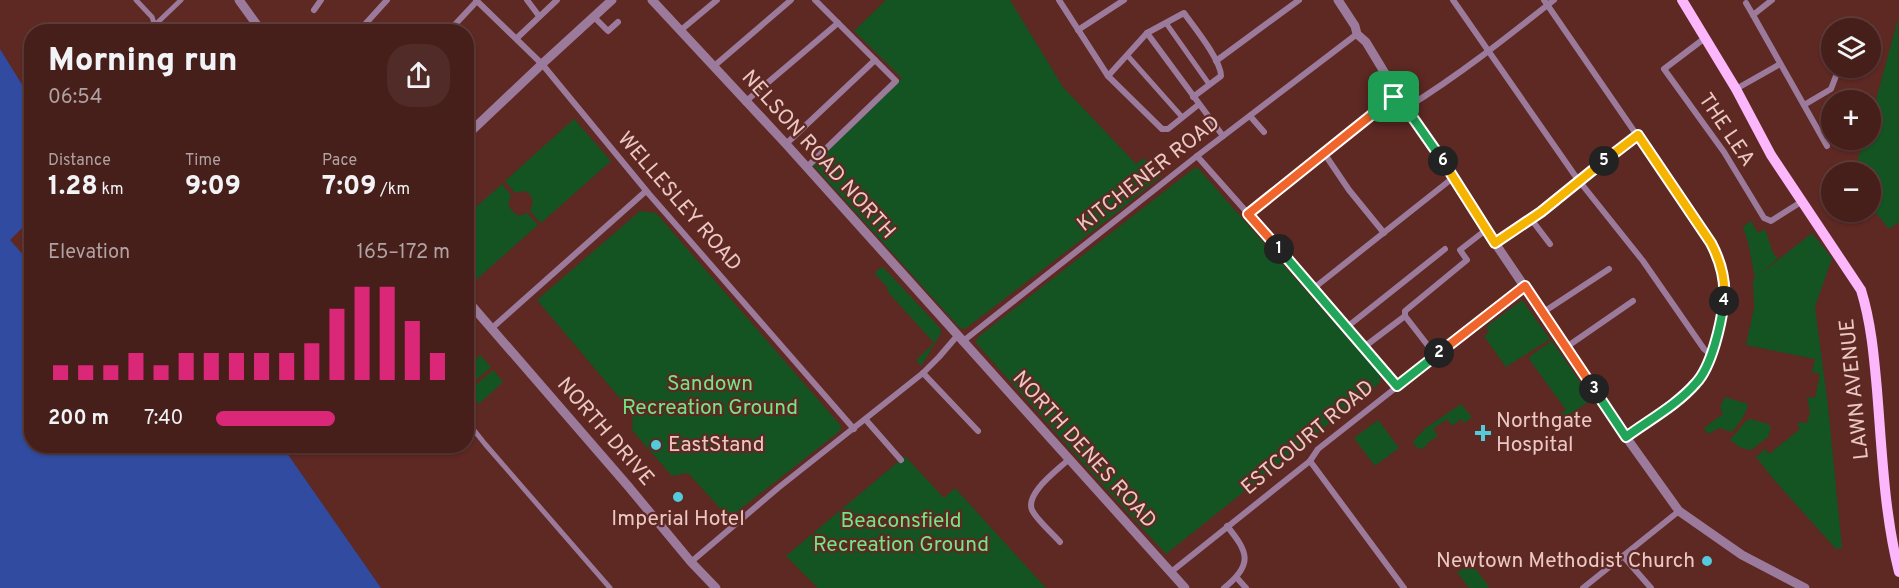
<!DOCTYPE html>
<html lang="en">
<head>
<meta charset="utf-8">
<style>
  :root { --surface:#461e1a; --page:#502b27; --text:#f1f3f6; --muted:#b0a2a2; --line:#5e3c39; --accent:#db2777 }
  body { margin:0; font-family:Overpass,sans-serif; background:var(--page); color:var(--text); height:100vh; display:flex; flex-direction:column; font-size:22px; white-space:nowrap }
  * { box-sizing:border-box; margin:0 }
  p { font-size:20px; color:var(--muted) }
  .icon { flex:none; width:33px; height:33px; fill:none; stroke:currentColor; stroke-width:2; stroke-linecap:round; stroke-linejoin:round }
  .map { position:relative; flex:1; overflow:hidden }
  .panel { position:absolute; left:24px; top:24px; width:450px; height:429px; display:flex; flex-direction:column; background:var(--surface); border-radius:24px; box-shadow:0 2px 4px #0004,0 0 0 2px var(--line) }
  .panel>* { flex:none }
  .fabs { position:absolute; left:1821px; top:18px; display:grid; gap:12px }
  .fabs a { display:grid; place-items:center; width:60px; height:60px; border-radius:50%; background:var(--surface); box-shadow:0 2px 4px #0004,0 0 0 2px var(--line); font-size:30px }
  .pin { position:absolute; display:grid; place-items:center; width:51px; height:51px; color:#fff; margin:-26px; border-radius:12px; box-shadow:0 3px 9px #0006 }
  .km { position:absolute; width:30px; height:30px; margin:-15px; border-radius:50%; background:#222; color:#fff; font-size:16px; line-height:30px; text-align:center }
  .round { display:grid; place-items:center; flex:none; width:63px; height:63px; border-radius:24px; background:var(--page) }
  .head { display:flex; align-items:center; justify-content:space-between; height:102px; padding:0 24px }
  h1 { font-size:33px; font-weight:800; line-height:45px }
  .stats { display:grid; grid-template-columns:repeat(3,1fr); gap:9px; height:102px; padding:6px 24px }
  .stats div { display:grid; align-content:center }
  .stats b { font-size:26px; font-weight:800 }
  .stats small { font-size:16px; font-weight:400 }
  .stats p { font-size:16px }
  .chart { height:168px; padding:12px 24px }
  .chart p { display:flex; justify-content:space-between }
  .chart svg { width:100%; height:108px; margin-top:6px; stroke:var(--accent); stroke-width:6 }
  ul { padding:0 24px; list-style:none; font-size:20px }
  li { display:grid; grid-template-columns:96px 72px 1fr; align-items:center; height:45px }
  li i { height:15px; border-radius:8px; background:var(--accent) }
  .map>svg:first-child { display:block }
</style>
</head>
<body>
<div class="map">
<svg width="1899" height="588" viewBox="0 0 1899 588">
  <rect width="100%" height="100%" fill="#5e2823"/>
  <g fill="#145422">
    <polygon points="886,0 1010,0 1063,87 1136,164 1144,158 1161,176 1115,214 965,329 960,328 813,165 902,78 854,31"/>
    <polygon points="1898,19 1899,222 1889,229 1871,207 1870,172 1854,172 1864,140 1870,140 1871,118"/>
    <polygon points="574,119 611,161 541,223 530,211 533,202 530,194 524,191 515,193 505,181"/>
    <polygon points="1198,168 1380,375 1380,383 1166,554 1096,478 976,343 978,337 1193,169"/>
    <polygon points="502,184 511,195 508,204 512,211 519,216 527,213 538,225 468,287 467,215"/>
    <polygon points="640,211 656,213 841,426 840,431 729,518 688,473 672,476 632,430 633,420 629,409 537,300"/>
    <polygon points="1751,221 1758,233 1765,229 1773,253 1778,258 1759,275 1812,233 1832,258 1815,307 1828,406 1842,548 1836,549 1775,481 1756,457 1765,449 1769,454 1800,429 1797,424 1801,422 1807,423 1810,412 1807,397 1815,398 1820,374 1812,372 1815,359 1746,345 1754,308 1753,280 1755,278 1748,242 1743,227"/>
    <polygon points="883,267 940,328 941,333 921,366 916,360 934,343 887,291 888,288 875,274 876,271"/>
    <polygon points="1522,300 1550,339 1506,367 1484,336 1489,332 1486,327"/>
    <polygon points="1552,341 1589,395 1588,402 1565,418 1559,415 1566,410 1529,359 1530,356"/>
    <polygon points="480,355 491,367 467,388 467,367"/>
    <polygon points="493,370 503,382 479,404 468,392"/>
    <path d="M1725 397 1748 404C1745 418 1739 422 1732 432L1719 428 1708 434 1704 428 1723 414 1720 407Z"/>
    <polygon points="1461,404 1472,417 1464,423 1461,419 1452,426 1447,419 1433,429 1438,436 1426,444 1427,446 1420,449 1414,445 1414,440 1426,428"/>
    <polygon points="1750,419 1768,424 1771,428 1768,437 1751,450 1741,448 1730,440 1746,421"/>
    <polygon points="1378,420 1399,448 1375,466 1354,438"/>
    <polygon points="905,456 944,498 955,488 1046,588 818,588 786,556"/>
    <polygon points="1472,564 1489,587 1488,588 1469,588 1457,572"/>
  </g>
  <polygon fill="#304b9f" points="0,49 31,99 32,446 282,446 381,588 0,588"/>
  <polygon fill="#5e2823" points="31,219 31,261 25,257 10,240"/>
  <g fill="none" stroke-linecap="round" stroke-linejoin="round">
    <g stroke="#9c7a9b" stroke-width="5">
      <polyline points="136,0 152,17 157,32"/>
      <polyline points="1166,23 1209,84"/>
      <polyline points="155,25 181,0"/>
      <polyline points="1127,55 1182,117"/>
      <polyline points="466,420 485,444 610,588"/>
    </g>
    <g stroke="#9c7a9b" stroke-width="6">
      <polyline points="476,0 542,64 649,194 854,429"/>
      <polyline points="527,0 539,16"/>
      <polyline points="1059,0 1108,76 1162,129 1168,129 1198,105"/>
      <polyline points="1453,0 1576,177 1643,261 1704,349 1710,354"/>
      <path d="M1544 0 1711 243C1735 289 1720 328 1702 374 1686 401 1651 419 1626 437"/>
      <polyline points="1772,0 1753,15 1827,146"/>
      <polyline points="1746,3 1753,15"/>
      <polyline points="314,10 321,0"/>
      <polyline points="594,17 608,31 618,22"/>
      <polyline points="1851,28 1857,22"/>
      <polyline points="681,30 717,0"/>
      <polyline points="1078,30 1124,0"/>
      <polyline points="358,32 387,0"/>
      <polyline points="448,32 477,1"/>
      <polyline points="1147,33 1223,136"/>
      <polyline points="517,38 557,0"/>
      <polyline points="1705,38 1664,69 1724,152 1764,218 1771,221 1801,202"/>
      <polyline points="1216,61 1299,0"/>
      <polyline points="713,67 791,0"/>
      <path d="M1108 76 1147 33 1184 13C1194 27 1221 60 1221 76L1193 97"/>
      <polyline points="1736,89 1780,64"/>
      <polyline points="745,102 838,23"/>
      <polyline points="1804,105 1831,89 1839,68"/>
      <path d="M1406 108C1458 76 1506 38 1554 0"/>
      <polyline points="1250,116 1264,132"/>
      <polyline points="786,144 875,60"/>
      <polyline points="1324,153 1349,190 1384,233"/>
      <polyline points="1197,156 1314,288 1397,386"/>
      <polyline points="807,167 896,81 815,0"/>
      <polyline points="1248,214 1398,93"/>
      <polyline points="1531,219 1550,244"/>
      <polyline points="1495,243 1541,211 1638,135"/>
      <polyline points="1314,288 1454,177"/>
      <polyline points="1542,313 1609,269"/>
      <polyline points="1405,316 1405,311 1467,260 1460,250 1487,229"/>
      <polyline points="1405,316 1436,356"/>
      <polyline points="1347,327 1445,249"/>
      <polyline points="492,328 646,191"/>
      <polyline points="962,342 1197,156 1357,34"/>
      <polyline points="1364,347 1405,316"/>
      <polyline points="1565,348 1633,301"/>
      <polyline points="923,373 978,431"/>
      <polyline points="866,420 901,460"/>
      <polyline points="1310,461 1404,588"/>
      <path d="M1060 542C1053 534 1036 519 1032 510 1025 493 1058 470 1069 459"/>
      <polyline points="1623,556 1651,588"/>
      <polyline points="691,562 778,488 923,373 939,357 957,336"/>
      <polyline points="1171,572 1310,461 1318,449 1525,286"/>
      <polyline points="1237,578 1246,588"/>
      <path d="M1224 588C1254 564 1248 552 1227 526"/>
      <polyline points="1583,588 1679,511"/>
    </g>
    <g stroke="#9c7a9b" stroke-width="9">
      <polyline points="239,0 262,32"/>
      <polyline points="652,0 786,144 1185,588"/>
      <polyline points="1338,0 1355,26 1357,34 1366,42 1406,108 1470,201 1495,243 1626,437 1679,511 1742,555 1805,588"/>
      <polyline points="466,136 542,64 612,0"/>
      <polyline points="466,299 628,486 691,562 716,588"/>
    </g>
    <path stroke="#fcb6fb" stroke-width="10" d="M1682 0 1736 89 1771 155 1861 290C1871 322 1874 356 1877 390 1882 450 1884 513 1899 572"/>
  </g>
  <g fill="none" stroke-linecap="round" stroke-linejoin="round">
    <defs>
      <polyline id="split-1" points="1279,249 1248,214 1394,97"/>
      <polyline id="split-2" points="1279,249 1397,386 1439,353"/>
      <polyline id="split-3" points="1439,353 1525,286 1594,389"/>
      <path id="split-4" d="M1594 389 1626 437C1649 420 1677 405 1696 383 1712 366 1721 324 1724 301"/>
      <path id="split-5" d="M1604 161 1638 135 1711 243C1721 262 1726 280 1724 301"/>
      <polyline id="split-6" points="1443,161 1495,243 1541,212 1604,161"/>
      <polyline id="split-7" points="1394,97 1398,93 1406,108 1443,161"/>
    </defs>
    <use href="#split-1" stroke="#fff" stroke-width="12"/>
    <use href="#split-2" stroke="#fff" stroke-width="12"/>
    <use href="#split-3" stroke="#fff" stroke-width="12"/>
    <use href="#split-4" stroke="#fff" stroke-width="12"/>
    <use href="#split-5" stroke="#fff" stroke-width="12"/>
    <use href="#split-6" stroke="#fff" stroke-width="12"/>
    <use href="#split-7" stroke="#fff" stroke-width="12"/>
    <use href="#split-1" stroke="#f0652b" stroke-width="8"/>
    <use href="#split-2" stroke="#22a559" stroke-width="8"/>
    <use href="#split-3" stroke="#f0652b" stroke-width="8"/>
    <use href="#split-4" stroke="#22a559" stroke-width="8"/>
    <use href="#split-5" stroke="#f5b400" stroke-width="8"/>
    <use href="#split-6" stroke="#f5b400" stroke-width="8"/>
    <use href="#split-7" stroke="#22a559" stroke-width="8"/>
  </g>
  <g fill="#53cbda" stroke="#5e2823" stroke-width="2">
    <path d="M1480 424h6v6h6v6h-6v6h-6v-6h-6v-6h6z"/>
    <circle cx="656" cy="445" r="6"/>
    <circle cx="678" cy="497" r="6"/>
    <circle cx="1707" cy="561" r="6"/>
  </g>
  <g text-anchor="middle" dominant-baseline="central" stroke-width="4.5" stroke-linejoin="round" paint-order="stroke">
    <g font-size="21" fill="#ebc8c4" stroke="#5e2823">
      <text transform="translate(1726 130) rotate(56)">THE LEA</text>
      <text transform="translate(818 155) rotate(48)">NELSON ROAD NORTH</text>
      <text transform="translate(1149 174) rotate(-38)">KITCHENER ROAD</text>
      <text transform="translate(679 202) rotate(49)">WELLESLEY ROAD</text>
      <text transform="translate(1855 389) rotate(-96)">LAWN AVENUE</text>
      <text transform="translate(605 432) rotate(49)">NORTH DRIVE</text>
      <text transform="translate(1308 438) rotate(-40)">ESTCOURT ROAD</text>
      <text transform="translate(1084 450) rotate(48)">NORTH DENES ROAD</text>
    </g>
    <g font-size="21" fill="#73e584" stroke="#5e2823">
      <text x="710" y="384">Sandown<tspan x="710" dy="24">Recreation Ground</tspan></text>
      <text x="901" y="521">Beaconsfield<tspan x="901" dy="24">Recreation Ground</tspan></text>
    </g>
    <g font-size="21" fill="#ebc8c4" stroke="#5e2823" text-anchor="start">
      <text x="1496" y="421">Northgate<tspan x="1496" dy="24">Hospital</tspan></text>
      <text x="668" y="445">EastStand</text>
      <text x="678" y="519" text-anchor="middle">Imperial Hotel</text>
      <text x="1695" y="561" text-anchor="end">Newtown Methodist Church</text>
    </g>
  </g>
</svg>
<div class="fabs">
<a><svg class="icon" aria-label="layers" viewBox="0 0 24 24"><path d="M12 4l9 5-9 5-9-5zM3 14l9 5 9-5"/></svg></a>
<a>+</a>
<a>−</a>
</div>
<div class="pin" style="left:1394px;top:97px;background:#1e9e55"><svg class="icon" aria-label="arrive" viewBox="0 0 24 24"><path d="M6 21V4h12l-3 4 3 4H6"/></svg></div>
<b class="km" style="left:1279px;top:249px">1</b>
<b class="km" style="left:1439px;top:353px">2</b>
<b class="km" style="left:1594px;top:389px">3</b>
<b class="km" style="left:1724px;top:301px">4</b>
<b class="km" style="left:1604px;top:161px">5</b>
<b class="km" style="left:1443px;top:161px">6</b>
<section class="panel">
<div class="head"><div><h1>Morning run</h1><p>06:54</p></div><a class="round"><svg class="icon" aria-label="share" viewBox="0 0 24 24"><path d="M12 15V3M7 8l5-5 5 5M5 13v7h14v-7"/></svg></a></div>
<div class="stats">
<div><p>Distance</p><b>1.28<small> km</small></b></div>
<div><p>Time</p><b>9:09</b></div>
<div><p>Pace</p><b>7:09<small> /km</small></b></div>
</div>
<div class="chart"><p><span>Elevation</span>165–172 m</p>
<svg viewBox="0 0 160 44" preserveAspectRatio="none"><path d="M5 44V38M15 44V38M25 44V38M35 44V33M45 44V38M55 44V33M65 44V33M75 44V33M85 44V33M95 44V33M105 44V29M115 44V15M125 44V6M135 44V6M145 44V20M155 44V33"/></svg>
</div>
<ul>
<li><b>200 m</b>7:40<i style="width:51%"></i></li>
</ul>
</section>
</div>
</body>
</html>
